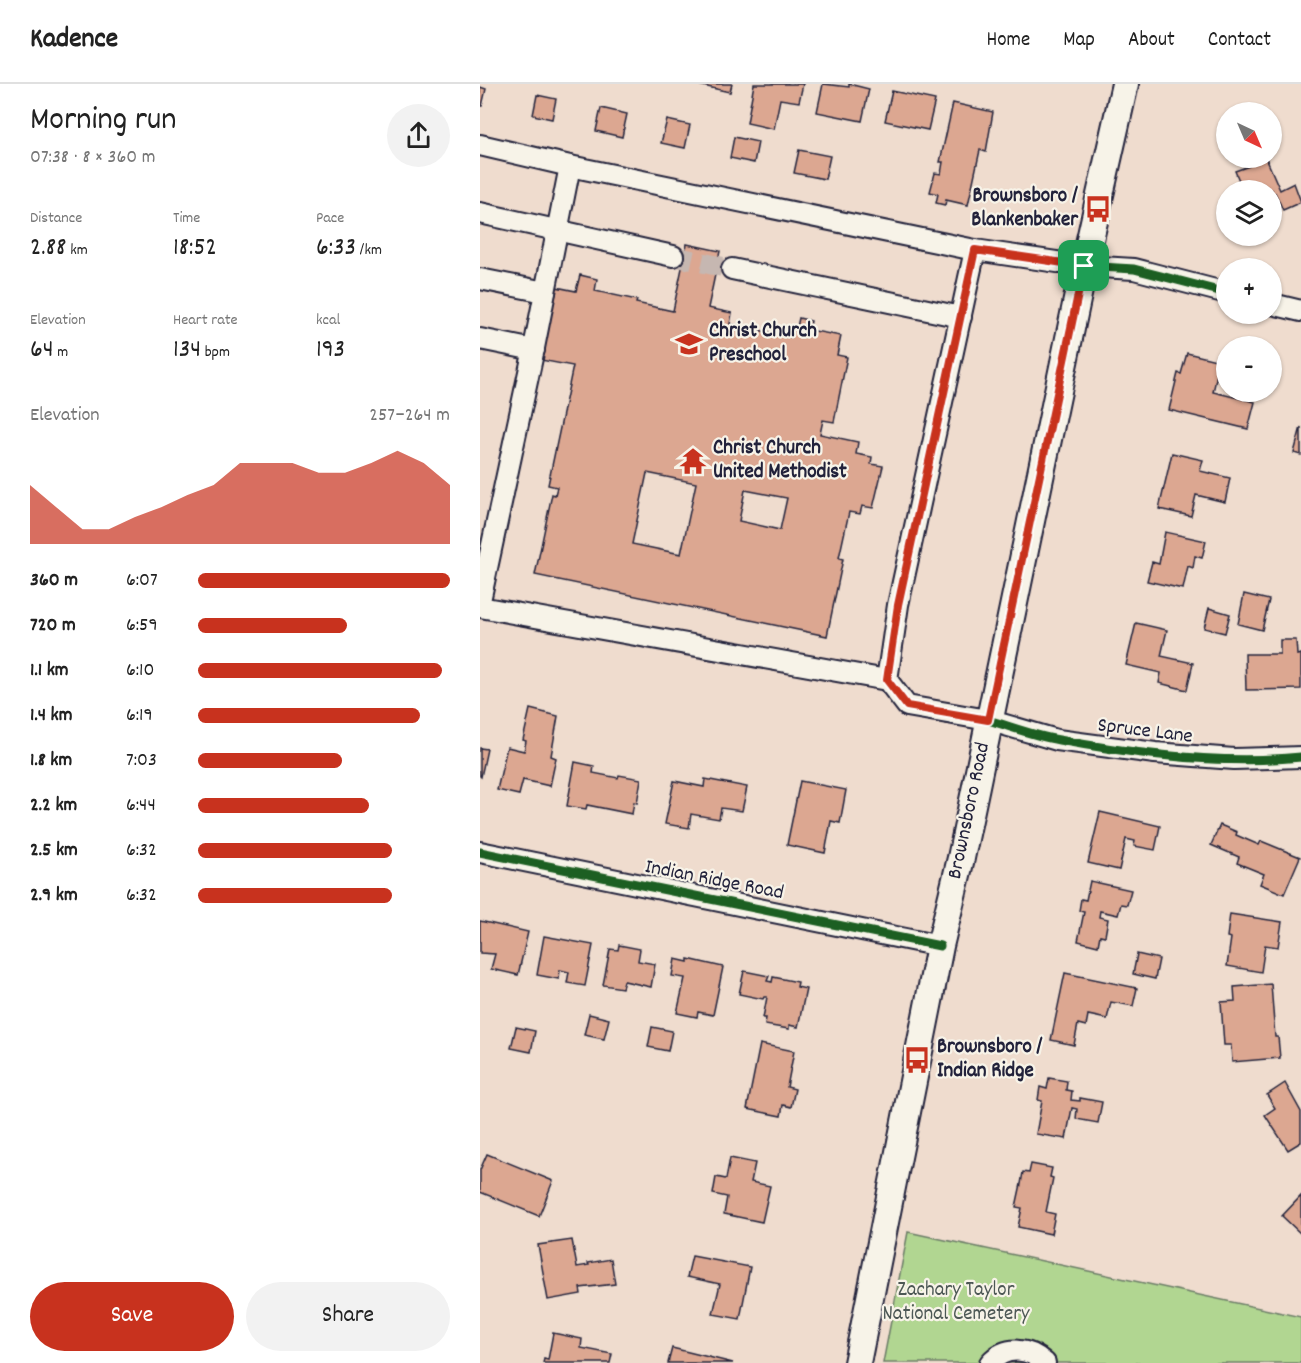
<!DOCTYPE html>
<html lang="en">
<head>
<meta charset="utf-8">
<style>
  :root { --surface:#fff; --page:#f2f2f2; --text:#222; --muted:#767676; --line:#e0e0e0; --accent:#c8321e }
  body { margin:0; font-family:Dekko,sans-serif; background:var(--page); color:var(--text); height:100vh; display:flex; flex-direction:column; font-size:22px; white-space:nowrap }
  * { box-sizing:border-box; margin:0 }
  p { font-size:20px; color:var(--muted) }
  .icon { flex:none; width:33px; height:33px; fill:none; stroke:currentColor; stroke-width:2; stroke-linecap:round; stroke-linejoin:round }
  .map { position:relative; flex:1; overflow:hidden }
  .sheet { display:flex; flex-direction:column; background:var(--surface); width:480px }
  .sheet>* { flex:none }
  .needle { width:39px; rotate:136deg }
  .buttons { position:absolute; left:736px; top:18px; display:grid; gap:12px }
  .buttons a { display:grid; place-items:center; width:66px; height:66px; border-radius:50%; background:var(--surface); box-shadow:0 2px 4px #0004; font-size:30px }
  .pin { position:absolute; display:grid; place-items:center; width:51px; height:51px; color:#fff; margin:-26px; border-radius:12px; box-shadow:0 3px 9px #0006 }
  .round { display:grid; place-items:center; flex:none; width:63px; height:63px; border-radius:32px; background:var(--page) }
  .headline { display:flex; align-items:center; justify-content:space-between; height:102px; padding:0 30px }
  h1 { font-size:33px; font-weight:600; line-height:45px }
  .stats { display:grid; grid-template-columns:repeat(3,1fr); gap:9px; height:102px; padding:6px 30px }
  .stats div { display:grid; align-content:center }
  .stats b { font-size:26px; font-weight:600 }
  .stats small { font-size:16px; font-weight:400 }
  .stats p { font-size:16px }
  .chart { height:168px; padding:12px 30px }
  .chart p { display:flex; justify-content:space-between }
  .chart svg { width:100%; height:108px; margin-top:6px; fill:var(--accent); opacity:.7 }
  .button { display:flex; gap:12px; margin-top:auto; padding:12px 30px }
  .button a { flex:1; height:69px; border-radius:36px; background:var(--accent); color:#fff; font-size:24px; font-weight:600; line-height:69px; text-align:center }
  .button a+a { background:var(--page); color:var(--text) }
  ul { padding:0 30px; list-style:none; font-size:20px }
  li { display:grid; grid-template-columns:96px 72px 1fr; align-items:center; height:45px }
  li i { height:15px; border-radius:8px; background:var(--accent) }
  header { display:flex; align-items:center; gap:36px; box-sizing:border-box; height:84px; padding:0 30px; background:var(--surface); border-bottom:2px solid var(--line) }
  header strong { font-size:28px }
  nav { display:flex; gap:33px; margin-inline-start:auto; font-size:21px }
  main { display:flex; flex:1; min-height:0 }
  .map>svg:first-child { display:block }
</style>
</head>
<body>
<header>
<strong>Kadence</strong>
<nav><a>Home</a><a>Map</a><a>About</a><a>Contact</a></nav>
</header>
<main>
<section class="sheet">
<div class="headline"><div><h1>Morning run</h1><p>07:38 · 8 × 360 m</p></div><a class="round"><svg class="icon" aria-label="share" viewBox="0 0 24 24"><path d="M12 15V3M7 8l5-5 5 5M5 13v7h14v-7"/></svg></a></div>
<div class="stats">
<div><p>Distance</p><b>2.88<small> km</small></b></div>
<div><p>Time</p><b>18:52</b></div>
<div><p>Pace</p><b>6:33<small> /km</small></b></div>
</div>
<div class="stats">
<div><p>Elevation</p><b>64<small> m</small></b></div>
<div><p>Heart rate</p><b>134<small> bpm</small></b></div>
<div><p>kcal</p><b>193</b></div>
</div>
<div class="chart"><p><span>Elevation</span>257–264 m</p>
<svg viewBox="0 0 160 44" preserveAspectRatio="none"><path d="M0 44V20L10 29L20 38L30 38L40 33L50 29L60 24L70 20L80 11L90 11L100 11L110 15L120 15L130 11L140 6L150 11L160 20V44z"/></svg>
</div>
<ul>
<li><b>360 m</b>6:07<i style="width:100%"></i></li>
<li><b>720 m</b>6:59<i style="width:59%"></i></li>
<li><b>1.1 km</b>6:10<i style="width:97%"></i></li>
<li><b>1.4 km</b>6:19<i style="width:88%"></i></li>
<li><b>1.8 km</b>7:03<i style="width:57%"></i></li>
<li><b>2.2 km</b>6:44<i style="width:68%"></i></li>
<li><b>2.5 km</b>6:32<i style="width:77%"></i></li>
<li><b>2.9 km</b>6:32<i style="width:77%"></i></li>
</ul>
<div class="button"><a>Save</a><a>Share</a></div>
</section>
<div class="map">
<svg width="821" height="1279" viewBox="0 0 821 1279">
  <rect width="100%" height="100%" fill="#efdcce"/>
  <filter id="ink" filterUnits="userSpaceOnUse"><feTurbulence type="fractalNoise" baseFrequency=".0167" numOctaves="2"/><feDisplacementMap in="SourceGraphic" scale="12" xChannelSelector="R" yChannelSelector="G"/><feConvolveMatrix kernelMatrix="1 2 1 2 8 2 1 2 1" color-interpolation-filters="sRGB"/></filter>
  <g filter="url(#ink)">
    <polygon fill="#b1d691" stroke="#6a7c66" stroke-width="1.5" points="428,1148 821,1233 821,1279 403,1279"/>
    <g fill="#dca791" stroke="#22223b" stroke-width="1.5" fill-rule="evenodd">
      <polygon points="214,0 252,0 250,8"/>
      <polygon points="274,0 323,0 319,18 300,15 294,45 267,39"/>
      <polygon points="343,0 369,3 369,0 389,5 382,37 337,28"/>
      <polygon points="0,3 6,5 2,22 0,22"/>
      <polygon points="412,7 455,16 448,46 405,37"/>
      <polygon points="57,11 76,15 72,35 53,31"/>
      <polygon points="473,19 513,28 506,68 500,66 488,121 466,116 465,121 456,119 458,110 450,108 455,89 461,90 463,78 460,78"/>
      <polygon points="121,24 147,30 142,53 116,47"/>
      <polygon points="187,36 210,41 205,64 181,59"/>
      <polygon points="254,53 278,58 274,79 250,74"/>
      <polygon points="319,66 350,72 345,95 314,89"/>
      <polygon points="765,74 786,74 800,106 814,99 821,118 803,126 795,109 792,110 792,106 763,106 755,87 769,82"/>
      <path d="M207 160 240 167 228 224 252 229 250 240 311 253 313 242 317 243 319 234 331 237 329 246 361 252 357 271 367 273 354 338 343 336 340 350 378 358 376 370 392 373 391 380 403 382 393 424 382 422 380 430 369 428 359 474 363 475 347 552 55 491 72 410 75 411 77 403 68 401 93 282 61 276 76 203 96 207 100 191 117 195 115 207 157 216 156 219 193 227ZM167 389 216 399 201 470 152 460ZM265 406 307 414 300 446 259 437Z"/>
      <polygon points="707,269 740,277 733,308 775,318 768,345 689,326 698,289 701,290"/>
      <polygon points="821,343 821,371 814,369"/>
      <polygon points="692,369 723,376 720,387 750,394 745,418 716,411 711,432 679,425"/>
      <polygon points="685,448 726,457 722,474 715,472 713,484 708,482 703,505 667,497 672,478 679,480"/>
      <polygon points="764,510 789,516 782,546 758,540"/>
      <polygon points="729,524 750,530 745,549 724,544"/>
      <polygon points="656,539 687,546 681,572 713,579 707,606 679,599 681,589 646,581"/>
      <polygon points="800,556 816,556 817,571 821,570 821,605 766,606 765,570 800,570"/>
      <polygon points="50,625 78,632 71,672 76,674 70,702 43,696 39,711 17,706 27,663 44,667 46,657 43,656"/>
      <polygon points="0,664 7,665 1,693 0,692"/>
      <polygon points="95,678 114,682 113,689 138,694 139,691 161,695 157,719 154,718 152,730 107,721 106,725 87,722"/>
      <polygon points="225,695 267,703 262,727 241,724 239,735 211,730 209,744 185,740 194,697 224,703"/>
      <polygon points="320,697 366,706 360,739 351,737 345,769 307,761"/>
      <polygon points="620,728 680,742 675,766 654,762 655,757 646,755 639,786 608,779"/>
      <polygon points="740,741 757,748 756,751 779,761 781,757 820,773 804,810 780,800 784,790 757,779 759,773 731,761"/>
      <polygon points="610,797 651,806 647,821 641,820 638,831 620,827 619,833 628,835 625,852 620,851 618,862 598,857 604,828 599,827 601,815 606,816"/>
      <polygon points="750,830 802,838 798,863 785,861 781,888 747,882 751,854 747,853"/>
      <polygon points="0,837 48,848 38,891 11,885 15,870 0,869"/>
      <polygon points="64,852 113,861 105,902 87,899 89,888 80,886 79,895 57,891"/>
      <polygon points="139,861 160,865 158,877 175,880 171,903 144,897 142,904 123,901 130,865 138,866"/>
      <polygon points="657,870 679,875 675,895 653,890"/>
      <polygon points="195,875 208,878 208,875 243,883 233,931 218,928 217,933 197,929 205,894 192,892"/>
      <polygon points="264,887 289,892 287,897 292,898 293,893 318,898 317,903 326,905 318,943 309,941 309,945 285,941 286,934 283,934 287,913 284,913 283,915 259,910"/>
      <polygon points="585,889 657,904 653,922 631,918 627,935 608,931 606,942 598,940 594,961 571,956"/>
      <polygon points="791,900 795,953 798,953 800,974 752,978 751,961 744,961 741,918 755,917 754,903"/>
      <polygon points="109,930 129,935 124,955 104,951"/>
      <polygon points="36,943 55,947 51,968 31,964"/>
      <polygon points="172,943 192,947 188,967 168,963"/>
      <polygon points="280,960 314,967 307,1003 315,1005 311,1023 303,1021 301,1032 267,1025"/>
      <polygon points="569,994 587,997 586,1006 592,1007 591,1016 600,1017 600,1014 622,1018 618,1039 596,1035 597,1025 592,1024 586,1055 556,1050 562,1017 558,1016 560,1003 567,1005"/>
      <polygon points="805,999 821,1028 821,1058 808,1066 785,1031 795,1024 787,1011"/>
      <polygon points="7,1070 73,1097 59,1132 0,1108 0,1086"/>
      <polygon points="250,1074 275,1079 271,1098 290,1102 282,1138 244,1130 247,1113 233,1110 236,1093 246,1095"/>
      <polygon points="551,1080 572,1084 570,1093 573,1094 566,1128 575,1130 571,1150 538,1143 542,1124 536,1123 541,1100 543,1088 549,1089"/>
      <polygon points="821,1112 821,1150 802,1132"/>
      <polygon points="92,1156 97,1183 109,1181 108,1179 131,1175 135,1200 100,1204 101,1210 68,1216 58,1161"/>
      <polygon points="212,1172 270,1183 260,1235 233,1230 240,1200 207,1193"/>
      <polygon points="73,1249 102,1255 101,1264 132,1270 130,1279 63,1279 64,1275 68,1276"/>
      <polygon points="192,1264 253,1279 188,1279"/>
    </g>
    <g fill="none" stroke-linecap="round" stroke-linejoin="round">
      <polyline stroke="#c6b7b1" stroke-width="20" stroke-dasharray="20 10" stroke-linecap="butt" points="193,172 252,185"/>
      <defs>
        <g id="minor">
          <polyline points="0,61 90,82"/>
          <polyline points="0,129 193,172"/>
          <polyline points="252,185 481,233"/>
          <polyline points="0,195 65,208"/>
          <polyline points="792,220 821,227"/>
          <polyline points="0,255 54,266"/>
          <polyline points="0,517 52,274 90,82 495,166 604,182 654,185 747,209"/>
          <polyline points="0,523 407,596 427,622 508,636 577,656 675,669 754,675 821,673"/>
          <polyline points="407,596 418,521 495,166"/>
          <polyline points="0,768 460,862"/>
          <path d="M510 1279C526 1261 549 1264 565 1279"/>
        </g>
        <polyline id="major" points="377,1279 460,862 481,774 604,182 645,0"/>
      </defs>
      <use href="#minor" stroke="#22223b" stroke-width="24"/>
      <use href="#major" stroke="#22223b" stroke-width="30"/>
      <use href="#minor" stroke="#f7f3e8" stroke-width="20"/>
      <use href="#major" stroke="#f7f3e8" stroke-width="26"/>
      <defs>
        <g id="cycleway">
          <polyline points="604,182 654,185 747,209"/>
          <path d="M508 636C532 643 555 652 579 656 654 670 745 681 821 673"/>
          <polyline points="0,768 460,862"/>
        </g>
      </defs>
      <use href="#cycleway" stroke="#f7f3e8" stroke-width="13"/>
      <use href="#cycleway" stroke="#1b5e20" stroke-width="9"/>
    </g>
  </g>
  <g fill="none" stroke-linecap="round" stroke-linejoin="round" filter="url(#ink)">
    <defs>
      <polygon id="route" points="495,166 604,182 508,636 427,622 407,596 418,521"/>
    </defs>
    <use href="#route" stroke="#fff" stroke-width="12"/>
    <use href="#route" stroke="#c8321e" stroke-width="8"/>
  </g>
  <defs>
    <symbol id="bus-bare" viewBox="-9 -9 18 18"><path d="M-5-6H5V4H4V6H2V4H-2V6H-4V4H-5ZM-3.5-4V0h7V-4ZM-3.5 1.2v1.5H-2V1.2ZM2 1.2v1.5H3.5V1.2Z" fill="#c8321e" stroke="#f7f3e8" stroke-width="2.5" paint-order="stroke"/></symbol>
    <symbol id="school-bare" viewBox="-9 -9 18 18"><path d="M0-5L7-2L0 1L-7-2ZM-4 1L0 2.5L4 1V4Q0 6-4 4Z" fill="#c8321e" stroke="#f7f3e8" stroke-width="2.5" paint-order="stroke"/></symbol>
    <symbol id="temple-bare" viewBox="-9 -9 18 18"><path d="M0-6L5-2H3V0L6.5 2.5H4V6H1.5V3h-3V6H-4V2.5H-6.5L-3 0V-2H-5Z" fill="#c8321e" stroke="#f7f3e8" stroke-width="2.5" paint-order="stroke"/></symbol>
  </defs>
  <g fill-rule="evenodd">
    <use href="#bus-bare" x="599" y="106" width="38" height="38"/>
    <use href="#school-bare" x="190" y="241" width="38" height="38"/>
    <use href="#temple-bare" x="194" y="358" width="38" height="38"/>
    <use href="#bus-bare" x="418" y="957" width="38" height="38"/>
  </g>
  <g text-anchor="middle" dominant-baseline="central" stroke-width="4.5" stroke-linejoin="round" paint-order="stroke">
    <g font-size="21" font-weight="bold" fill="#22223b" stroke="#f7f3e8" text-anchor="start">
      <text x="598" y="113" text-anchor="end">Brownsboro /<tspan x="598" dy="24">Blankenbaker</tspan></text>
      <text x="229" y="248">Christ Church<tspan x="229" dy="24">Preschool</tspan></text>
      <text x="233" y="365">Christ Church<tspan x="233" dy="24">United Methodist</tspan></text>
      <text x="457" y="964">Brownsboro /<tspan x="457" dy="24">Indian Ridge</tspan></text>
    </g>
    <g font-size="21" fill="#22223b" stroke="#f7f3e8">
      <text transform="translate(665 648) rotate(7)">Spruce Lane</text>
      <text transform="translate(490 727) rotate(-78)">Brownsboro Road</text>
      <text transform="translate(234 797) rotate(11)">Indian Ridge Road</text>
    </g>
    <g font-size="21" fill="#4d5855" stroke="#f7f3e8">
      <text x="476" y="1207">Zachary Taylor<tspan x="476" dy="24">National Cemetery</tspan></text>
    </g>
  </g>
</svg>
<div class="buttons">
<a><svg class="needle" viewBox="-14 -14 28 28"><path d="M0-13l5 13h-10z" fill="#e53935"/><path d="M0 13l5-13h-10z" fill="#767676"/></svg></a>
<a><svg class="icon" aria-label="layers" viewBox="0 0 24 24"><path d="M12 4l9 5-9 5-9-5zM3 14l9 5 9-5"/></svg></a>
<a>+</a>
<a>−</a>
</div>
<div class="pin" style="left:604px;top:182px;background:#1e9e55"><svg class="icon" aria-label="arrive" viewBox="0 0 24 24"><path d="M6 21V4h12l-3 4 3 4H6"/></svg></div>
</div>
</main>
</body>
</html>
